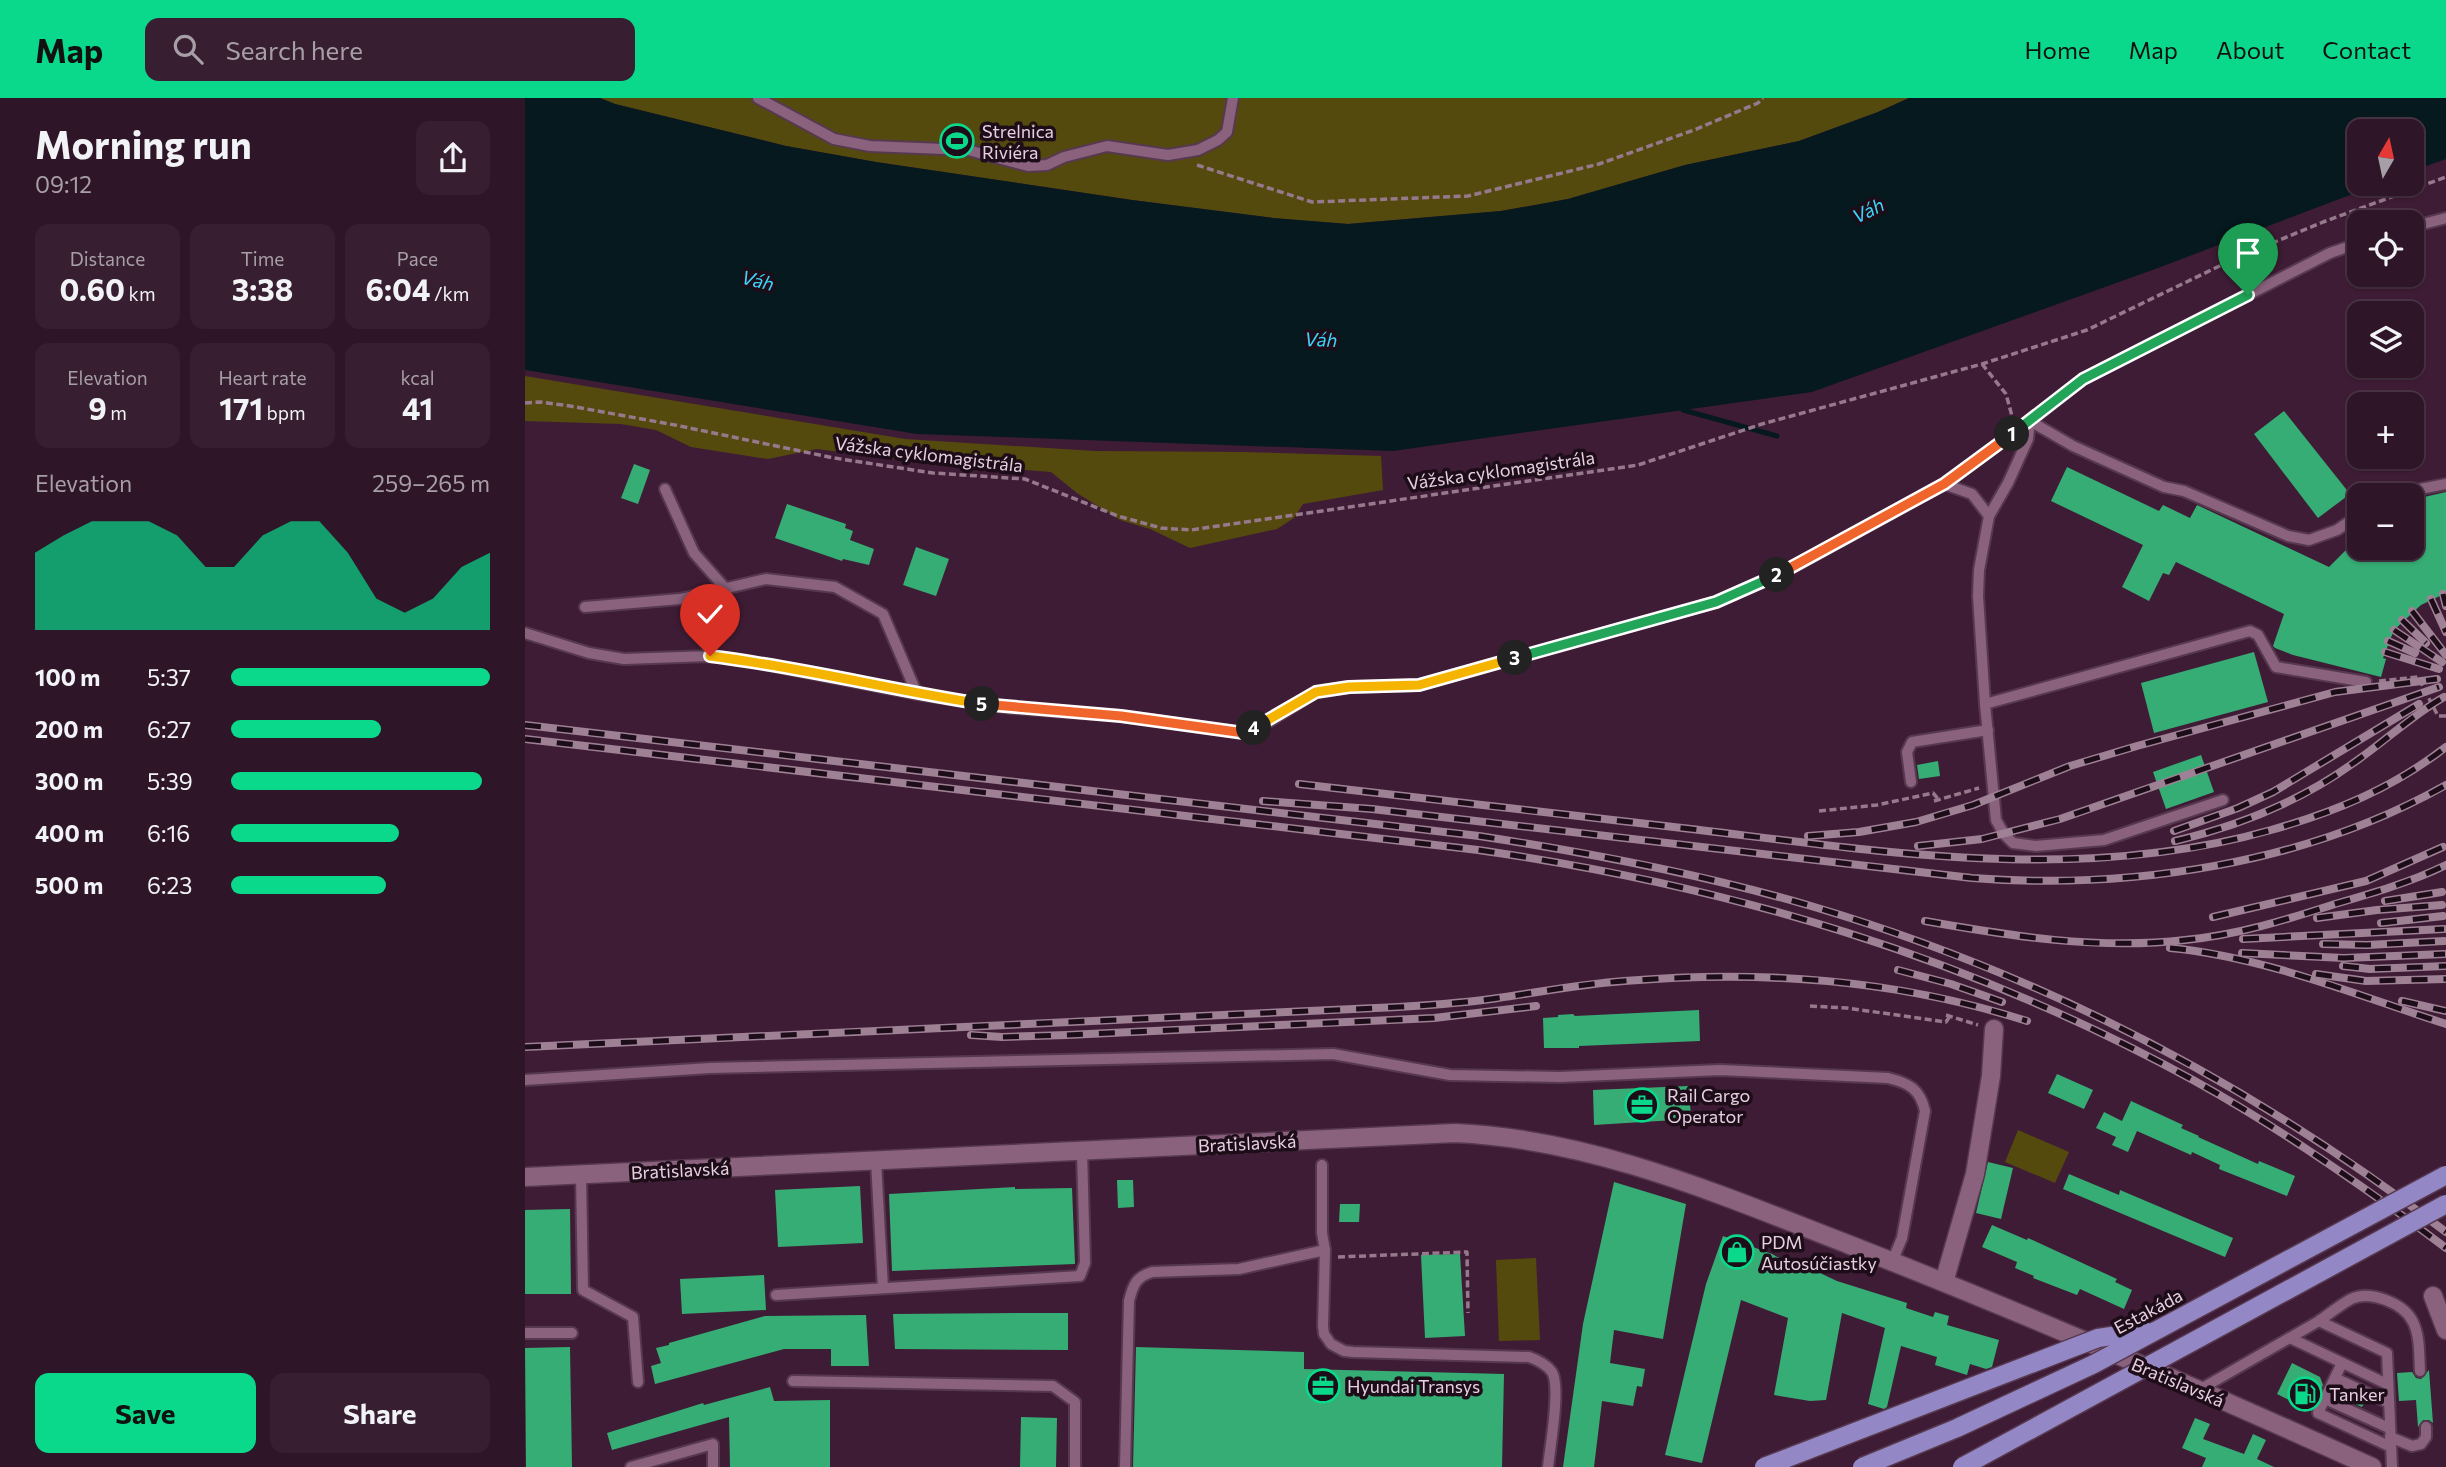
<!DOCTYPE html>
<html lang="en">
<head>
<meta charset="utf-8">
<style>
  :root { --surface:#2f1528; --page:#371e30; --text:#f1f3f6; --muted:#a79fa8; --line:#4a3445; --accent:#0ad98b }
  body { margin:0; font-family:Commissioner,sans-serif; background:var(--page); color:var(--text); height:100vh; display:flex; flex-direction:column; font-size:26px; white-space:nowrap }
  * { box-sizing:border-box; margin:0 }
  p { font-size:23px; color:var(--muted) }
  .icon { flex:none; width:38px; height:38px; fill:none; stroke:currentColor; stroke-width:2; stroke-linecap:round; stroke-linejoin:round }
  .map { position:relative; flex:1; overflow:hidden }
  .details { display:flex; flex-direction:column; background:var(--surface); width:525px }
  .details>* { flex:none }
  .needle { width:46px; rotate:9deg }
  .fabs { position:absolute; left:1822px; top:21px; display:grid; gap:14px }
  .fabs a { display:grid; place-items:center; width:77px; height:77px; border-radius:14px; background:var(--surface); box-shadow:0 2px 5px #0004,0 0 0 2px var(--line); font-size:35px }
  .pin { position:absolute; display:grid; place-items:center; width:60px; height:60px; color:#fff; margin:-72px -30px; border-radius:50% 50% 50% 0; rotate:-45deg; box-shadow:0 0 7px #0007 }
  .pin .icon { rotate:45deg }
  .km { position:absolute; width:35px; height:35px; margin:-18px; border-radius:50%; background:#222; color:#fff; font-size:19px; line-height:35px; text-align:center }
  .round { display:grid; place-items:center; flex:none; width:74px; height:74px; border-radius:14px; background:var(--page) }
  .summary { display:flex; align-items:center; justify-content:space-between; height:119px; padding:0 35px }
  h1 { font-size:38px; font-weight:700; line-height:52px }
  .stats { display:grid; grid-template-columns:repeat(3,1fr); gap:10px; height:119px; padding:7px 35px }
  .stats div { display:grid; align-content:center; border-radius:14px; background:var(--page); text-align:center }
  .stats b { font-size:30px; font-weight:700 }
  .stats small { font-size:19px; font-weight:400 }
  .stats p { font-size:19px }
  .chart { height:196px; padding:14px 35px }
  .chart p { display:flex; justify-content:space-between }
  .chart svg { width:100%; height:126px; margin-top:7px; fill:var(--accent); opacity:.7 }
  .action { display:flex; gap:14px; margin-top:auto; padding:14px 35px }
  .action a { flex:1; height:80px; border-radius:14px; background:var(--accent); color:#111; font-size:28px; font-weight:700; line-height:80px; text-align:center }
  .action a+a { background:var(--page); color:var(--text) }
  ul { padding:0 35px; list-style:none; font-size:23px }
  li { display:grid; grid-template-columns:112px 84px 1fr; align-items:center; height:52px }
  li i { height:18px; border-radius:9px; background:var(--accent) }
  header { display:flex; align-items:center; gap:42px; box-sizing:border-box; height:98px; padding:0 35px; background:var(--accent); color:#111 }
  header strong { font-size:33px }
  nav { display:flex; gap:38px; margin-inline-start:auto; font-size:24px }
  .search { width:490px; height:63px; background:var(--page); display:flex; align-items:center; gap:18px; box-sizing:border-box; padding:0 24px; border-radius:14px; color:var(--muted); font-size:26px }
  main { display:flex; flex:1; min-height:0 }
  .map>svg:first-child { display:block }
</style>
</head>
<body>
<header>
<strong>Map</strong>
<div class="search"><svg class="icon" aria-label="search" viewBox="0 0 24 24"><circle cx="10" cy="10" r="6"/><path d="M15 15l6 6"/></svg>Search here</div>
<nav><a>Home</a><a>Map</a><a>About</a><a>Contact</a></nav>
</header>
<main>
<section class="details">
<div class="summary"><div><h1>Morning run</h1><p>09:12</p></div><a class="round"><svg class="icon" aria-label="share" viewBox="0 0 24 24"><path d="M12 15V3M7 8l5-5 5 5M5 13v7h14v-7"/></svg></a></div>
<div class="stats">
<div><p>Distance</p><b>0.60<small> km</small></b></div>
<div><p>Time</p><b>3:38</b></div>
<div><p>Pace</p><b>6:04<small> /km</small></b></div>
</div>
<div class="stats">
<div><p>Elevation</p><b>9<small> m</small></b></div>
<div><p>Heart rate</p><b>171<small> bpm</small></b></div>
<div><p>kcal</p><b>41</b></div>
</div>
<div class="chart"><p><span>Elevation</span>259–265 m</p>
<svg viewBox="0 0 160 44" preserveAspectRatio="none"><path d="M0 44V17L10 11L20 6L30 6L40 6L50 11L60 22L70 22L80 11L90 6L100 6L110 17L120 33L130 38L140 33L150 22L160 17V44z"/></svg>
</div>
<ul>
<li><b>100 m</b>5:37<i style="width:100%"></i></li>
<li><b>200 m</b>6:27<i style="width:58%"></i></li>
<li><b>300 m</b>5:39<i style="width:97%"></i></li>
<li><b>400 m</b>6:16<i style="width:65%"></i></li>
<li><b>500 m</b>6:23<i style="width:60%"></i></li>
</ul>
<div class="action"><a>Save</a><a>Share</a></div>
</section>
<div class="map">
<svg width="1921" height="1369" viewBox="0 0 1921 1369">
  <rect width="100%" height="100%" fill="#3f1c35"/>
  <g fill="#554a0e">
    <polygon points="75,0 1384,0 1353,14 1274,43 1160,67 1043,101 976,113 823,126 748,120 607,102 351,64 261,48 90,6"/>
    <polygon points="0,278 380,341 570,353 717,354 856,358 858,392 778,406 769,420 752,431 665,450 625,431 595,422 552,395 526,374 378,362 292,351 243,361 166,349 131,332 96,326 0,323"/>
    <polygon points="1493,1032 1544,1054 1530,1085 1480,1064"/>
    <polygon points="1011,1160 1015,1242 974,1243 971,1162"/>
  </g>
  <polygon fill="#06191e" points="0,0 75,0 90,6 261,48 351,64 607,102 748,120 823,126 976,113 1043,101 1160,67 1274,43 1353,14 1384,0 1921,0 1921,61 1887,73 1886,33 1834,33 1834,86 1854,86 1633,170 1287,294 868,353 392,336 0,272"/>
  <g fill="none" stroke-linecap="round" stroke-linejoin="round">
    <polyline stroke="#06191e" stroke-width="5" points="1158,312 1252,338"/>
  </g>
  <g fill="#36ad75">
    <polygon points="1759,313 1825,396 1793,420 1729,336"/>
    <polygon points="109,366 125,372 113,406 96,400"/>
    <polygon points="1542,369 1634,413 1638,407 1665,420 1672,407 1804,469 1834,439 1834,450 1886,450 1886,402 1921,394 1921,495 1896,507 1869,532 1858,560 1861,561 1856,579 1768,557 1750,550 1748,548 1759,516 1651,464 1644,477 1638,475 1624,503 1597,489 1618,447 1526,403"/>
    <polygon points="262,406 321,426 320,430 328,433 325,442 349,451 344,467 318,461 317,463 250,440"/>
    <polygon points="391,449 424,461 411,498 378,487"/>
    <polygon points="1729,554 1743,604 1629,635 1616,585"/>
    <polygon points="1676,657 1689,694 1641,711 1628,674"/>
    <polygon points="1413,663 1415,678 1394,681 1392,667"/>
    <polygon points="1174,912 1175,943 1054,948 1054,950 1019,950 1018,920 1033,919 1033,917 1048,916 1050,918"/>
    <polygon points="1532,976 1568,992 1559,1011 1523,995"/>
    <polygon points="1164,988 1166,1021 1069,1027 1068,992"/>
    <polygon points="1606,1003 1658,1027 1656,1030 1674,1038 1673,1039 1733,1066 1734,1063 1770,1078 1762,1098 1694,1071 1695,1067 1667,1054 1666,1057 1612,1033 1603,1054 1587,1047 1591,1039 1571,1030 1579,1014 1597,1023"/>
    <polygon points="1463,1064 1488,1070 1476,1121 1451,1115"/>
    <polygon points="1544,1076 1594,1097 1595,1092 1708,1140 1700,1159 1538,1091"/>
    <polygon points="592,1082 608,1082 609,1109 593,1110"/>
    <polygon points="1089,1084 1161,1106 1138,1241 1089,1232 1085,1265 1120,1271 1117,1289 1112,1288 1108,1308 1077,1303 1069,1369 1038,1369 1058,1226"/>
    <polygon points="335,1088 338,1145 253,1149 250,1092"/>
    <polygon points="490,1089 490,1091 547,1090 550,1166 367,1173 364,1096"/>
    <polygon points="815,1106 835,1106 834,1124 814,1124"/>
    <polygon points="45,1111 46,1196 0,1196 0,1112"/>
    <polygon points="1467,1127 1502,1142 1503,1140 1592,1181 1590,1184 1607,1192 1599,1211 1555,1191 1552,1197 1508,1180 1509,1178 1490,1170 1492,1164 1457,1149"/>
    <polygon points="1198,1138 1247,1156 1265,1166 1266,1163 1280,1168 1312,1183 1382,1205 1381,1210 1408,1219 1410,1214 1424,1218 1422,1227 1474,1242 1467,1269 1461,1271 1445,1266 1442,1277 1410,1267 1412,1259 1376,1248 1362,1309 1359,1311 1343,1306 1360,1230 1317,1215 1301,1302 1285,1303 1249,1297 1263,1220 1216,1202 1177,1365 1140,1357 1181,1186"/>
    <polygon points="935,1156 940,1238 900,1240 896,1157"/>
    <polygon points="239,1177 241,1212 157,1216 155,1181"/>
    <polygon points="495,1215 543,1215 543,1252 370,1251 368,1216"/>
    <polygon points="341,1217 344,1268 306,1268 306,1251 259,1251 130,1286 126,1268 136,1265 131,1250 144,1247 144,1245 240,1218"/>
    <polygon points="45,1249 47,1369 1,1369 0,1250"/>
    <polygon points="611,1249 779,1254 779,1271 979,1276 977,1369 608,1369"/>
    <polygon points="1767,1265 1795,1279 1798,1287 1789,1305 1780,1310 1752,1296"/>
    <polygon points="1904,1272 1908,1325 1904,1322 1898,1322 1893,1329 1891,1302 1874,1303 1872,1275 1887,1274 1891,1280 1896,1281"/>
    <polygon points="245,1289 249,1303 305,1302 305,1369 205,1369 204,1319 87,1352 82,1335 178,1305 179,1307"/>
    <polygon points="1815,1291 1840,1303 1837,1309 1812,1298"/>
    <polygon points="496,1319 532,1320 531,1369 495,1369"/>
    <polygon points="1670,1320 1685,1326 1678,1341 1719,1356 1728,1336 1741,1342 1732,1361 1749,1369 1677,1369 1681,1360 1657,1350"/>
  </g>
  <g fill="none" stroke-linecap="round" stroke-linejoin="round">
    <defs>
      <g id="service">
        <polyline points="233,0 309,41 345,48 443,52 503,68 522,67 539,59 582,48 643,57 673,52 693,42 702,34 708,0"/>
        <polyline points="1886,129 1921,120"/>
        <polyline points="1419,386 1447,396 1464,418"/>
        <polyline points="140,391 169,455 200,490"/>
        <polyline points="1877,397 1890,392 1921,386"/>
        <polyline points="60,509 155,501 241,481 310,489 358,516 392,596"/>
        <polyline points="0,535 64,555 99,561 185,558 223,563 392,596 487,610 596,618 718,635 738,627 791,594 824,589 894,587 1191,504 1257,475 1419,386 1505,323 1558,281 1805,155 1834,145"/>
        <polyline points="1460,606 1725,533 1733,537 1751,569 1841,584"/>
        <polyline points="1386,684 1382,654 1387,644 1463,632"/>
        <polyline points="1698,702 1579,742 1511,748 1488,745 1479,736 1471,722 1460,606 1453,498 1454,472 1464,418 1483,385 1503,341 1505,323 1548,348 1639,389 1659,393 1763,438 1784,442 1812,432 1834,417"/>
        <path d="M0 982 185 970 808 956 925 977 1035 979 1195 972 1363 980C1384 985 1395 991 1400 1013L1377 1140 1367 1164"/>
        <polyline points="351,1063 358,1190"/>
        <path d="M797 1067V1135L800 1152 798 1228 799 1236 806 1246 819 1253 828 1254 1004 1259C1013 1262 1021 1266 1027 1274 1036 1289 1025 1349 1023 1369"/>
        <polyline points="56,1077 58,1192 108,1219 113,1284"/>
        <polyline points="251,1197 555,1178 560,1165 557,1053"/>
        <path d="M1794 1223C1804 1216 1815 1207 1826 1201 1845 1192 1879 1205 1888 1224 1895 1238 1894 1257 1895 1273"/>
        <polyline points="0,1235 47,1235"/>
        <polyline points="1765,1240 1862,1286"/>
        <polyline points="1817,1265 1793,1315 1866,1349"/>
        <polyline points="1810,1280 1864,1305"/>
        <polyline points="268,1283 528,1288 550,1304 550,1369"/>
        <polyline points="1674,1292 1794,1223 1862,1255 1867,1369"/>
        <polyline points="1800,1301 1864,1330"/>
        <polyline points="1865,1339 1887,1348 1896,1346 1901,1339 1901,1329"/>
        <polyline points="106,1369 188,1346 188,1369"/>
        <path d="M600 1369 604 1203C608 1187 611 1179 627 1174L714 1171 800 1152"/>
      </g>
      <g id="minor">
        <path d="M0 1079 930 1035C1069 1041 1198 1098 1325 1147 1501 1216 1675 1291 1847 1369"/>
        <polyline points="1419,1184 1450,1076 1466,978 1469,931"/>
        <polyline points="1908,1198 1921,1232"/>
      </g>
    </defs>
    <use href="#service" stroke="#57394f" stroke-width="14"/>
    <use href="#minor" stroke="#57394f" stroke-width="21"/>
    <g stroke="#96798d" stroke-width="3.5" stroke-dasharray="7 3.5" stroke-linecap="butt">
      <polyline points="672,67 787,104 943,98 1074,66 1169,32 1233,5 1238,0"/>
      <polyline points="1457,266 1481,296 1487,318"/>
      <polyline points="0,305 15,304 45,308 150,327 309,360 408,375 500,381 593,418 636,430 666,432 1113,367 1237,326 1457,266 1562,232 1709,161 1798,124 1921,79"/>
      <polyline points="1854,583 1893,579 1913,618 1921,618"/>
      <polyline points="1409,703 1454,690"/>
      <polyline points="1294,713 1352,707 1408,695 1414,702"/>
      <polyline points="1285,908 1322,910 1421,924 1425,918"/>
      <polyline points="1421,917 1453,927"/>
      <polyline points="813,1159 942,1154 943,1215"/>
    </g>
    <use href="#service" stroke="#8a627e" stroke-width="10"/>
    <use href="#minor" stroke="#8a627e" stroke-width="18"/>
    <defs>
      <g id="rail">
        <polyline points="1918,496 1921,508"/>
        <polyline points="1906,501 1921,534"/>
        <polyline points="1887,513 1921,557"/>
        <polyline points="1877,522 1901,545"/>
        <polyline points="1869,532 1917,564"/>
        <polyline points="1863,543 1890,555"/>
        <polyline points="1860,554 1914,571"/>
        <path d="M0 627 954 738C1066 755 1177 776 1286 808 1517 876 1730 988 1921 1134"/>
        <path d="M0 641 953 752C1206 788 1443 859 1668 982 1757 1031 1841 1090 1921 1150"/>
        <path d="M774 686C904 701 1035 716 1166 731 1360 754 1555 786 1746 732 1810 714 1868 690 1921 649"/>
        <path d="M738 703 847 711 1447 780C1606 792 1781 766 1921 687"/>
        <polyline points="1649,733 1713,710 1748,694 1894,606"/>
        <polyline points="1283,738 1334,734 1391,724 1448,707 1545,668 1612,648 1810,594 1912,581"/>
        <path d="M1650 743C1713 728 1774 704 1827 666 1858 645 1886 618 1919 599"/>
        <polyline points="1393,748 1457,741 1535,721 1914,589"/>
        <polyline points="1860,803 1917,794"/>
        <polyline points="1688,819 1841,783 1918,749"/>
        <polyline points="1792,820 1852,812 1917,807"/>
        <path d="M1400 823C1485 838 1573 852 1660 842 1712 837 1761 822 1810 806 1848 795 1886 784 1921 767"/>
        <polyline points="1856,825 1918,818"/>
        <polyline points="1718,841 1919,831"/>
        <polyline points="1798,846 1842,847 1919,843"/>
        <path d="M1645 850C1740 859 1831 897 1921 926"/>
        <polyline points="1717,855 1819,860 1920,856"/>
        <polyline points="1818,868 1845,871 1921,868"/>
        <polyline points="1373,872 1426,886 1477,904"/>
        <polyline points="1791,876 1841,883 1921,881"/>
        <polyline points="1877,903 1921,913"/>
        <polyline points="446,937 477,939 542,937 909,920 1011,908"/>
        <path d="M0 949 873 909C907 907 940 905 973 900 1015 894 1057 886 1099 883 1237 872 1370 881 1502 923"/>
      </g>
    </defs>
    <use href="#rail" stroke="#9e8195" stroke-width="8"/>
    <use href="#rail" stroke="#1c0d18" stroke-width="5" stroke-dasharray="16" stroke-linecap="butt"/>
    <defs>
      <g id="primary-bridge">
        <polyline points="1239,1369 1573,1240 1620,1233"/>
        <polyline points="1337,1369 1432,1330 1569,1266 1921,1077"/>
        <polyline points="1437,1369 1921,1106"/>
      </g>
    </defs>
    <use href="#primary-bridge" stroke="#57394f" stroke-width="21" stroke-linecap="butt"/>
    <use href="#primary-bridge" stroke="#9388c5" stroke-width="18"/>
  </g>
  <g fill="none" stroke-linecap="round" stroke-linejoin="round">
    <defs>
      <polyline id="split-1" points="1487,336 1558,281 1723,197"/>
      <polyline id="split-2" points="1252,477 1419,386 1487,336"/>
      <polyline id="split-3" points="990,560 1191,504 1252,477"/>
      <polyline id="split-4" points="729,630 791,594 824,589 894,587 990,560"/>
      <polyline id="split-5" points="457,606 596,618 719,635 729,630"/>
      <path id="split-6" d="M185 558C276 569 366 592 457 606"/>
    </defs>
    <use href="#split-1" stroke="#fff" stroke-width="14"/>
    <use href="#split-2" stroke="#fff" stroke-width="14"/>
    <use href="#split-3" stroke="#fff" stroke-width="14"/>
    <use href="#split-4" stroke="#fff" stroke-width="14"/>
    <use href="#split-5" stroke="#fff" stroke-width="14"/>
    <use href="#split-6" stroke="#fff" stroke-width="14"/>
    <use href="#split-1" stroke="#22a559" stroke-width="9"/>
    <use href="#split-2" stroke="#f0652b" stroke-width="9"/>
    <use href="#split-3" stroke="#22a559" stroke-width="9"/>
    <use href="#split-4" stroke="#f5b400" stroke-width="9"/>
    <use href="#split-5" stroke="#f0652b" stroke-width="9"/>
    <use href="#split-6" stroke="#f5b400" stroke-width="9"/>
  </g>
  <defs>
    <symbol id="stadium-ring" viewBox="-11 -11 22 22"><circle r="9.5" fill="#1c0d18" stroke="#0ad98b" stroke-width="1.5"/><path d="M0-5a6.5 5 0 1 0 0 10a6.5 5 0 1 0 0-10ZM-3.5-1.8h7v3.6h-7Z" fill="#0ad98b"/></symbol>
    <symbol id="office-ring" viewBox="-11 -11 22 22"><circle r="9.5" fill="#1c0d18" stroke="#0ad98b" stroke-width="1.5"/><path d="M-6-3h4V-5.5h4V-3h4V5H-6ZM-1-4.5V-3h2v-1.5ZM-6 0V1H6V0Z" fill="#0ad98b"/></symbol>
    <symbol id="shop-ring" viewBox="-11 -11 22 22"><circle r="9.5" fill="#1c0d18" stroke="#0ad98b" stroke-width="1.5"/><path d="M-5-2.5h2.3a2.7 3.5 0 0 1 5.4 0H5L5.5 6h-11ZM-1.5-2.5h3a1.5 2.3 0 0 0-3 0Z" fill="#0ad98b"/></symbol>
    <symbol id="fuel-ring" viewBox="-11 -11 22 22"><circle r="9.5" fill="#1c0d18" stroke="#0ad98b" stroke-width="1.5"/><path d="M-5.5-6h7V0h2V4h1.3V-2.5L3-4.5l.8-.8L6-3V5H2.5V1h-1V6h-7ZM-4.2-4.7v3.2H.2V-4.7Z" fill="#0ad98b"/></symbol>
  </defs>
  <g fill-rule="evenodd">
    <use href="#stadium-ring" x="413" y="24" width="38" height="38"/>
    <use href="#office-ring" x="1098" y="988" width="38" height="38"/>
    <use href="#shop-ring" x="1193" y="1135" width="38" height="38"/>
    <use href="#office-ring" x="779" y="1269" width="38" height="38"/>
    <use href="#fuel-ring" x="1761" y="1277" width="38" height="38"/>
  </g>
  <g text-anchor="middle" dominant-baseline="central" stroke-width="7" stroke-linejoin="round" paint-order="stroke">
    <g font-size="18" fill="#e7cfdf" stroke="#1c0d18" text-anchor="start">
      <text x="457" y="33">Strelnica<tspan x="457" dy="21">Riviéra</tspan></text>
      <text x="1142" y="997">Rail Cargo<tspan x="1142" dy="21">Operator</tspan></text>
      <text x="1236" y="1144">PDM<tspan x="1236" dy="21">Autosúčiastky</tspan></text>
      <text x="822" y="1288">Hyundai Transys</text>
      <text x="1804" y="1296">Tanker</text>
    </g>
    <g font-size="18" fill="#e7cfdf" stroke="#1c0d18">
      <text transform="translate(404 356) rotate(7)">Vážska cyklomagistrála</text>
      <text transform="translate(976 372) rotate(-8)">Vážska cyklomagistrála</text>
      <text transform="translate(722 1045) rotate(-3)">Bratislavská</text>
      <text transform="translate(155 1072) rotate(-3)">Bratislavská</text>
      <text transform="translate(1623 1213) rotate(-28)">Estakáda</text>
      <text transform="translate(1653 1284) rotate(23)">Bratislavská</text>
    </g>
    <g font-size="19" font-style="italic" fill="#3cd4f9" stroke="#1c0d18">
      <text transform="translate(1343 112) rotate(-27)">Váh</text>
      <text transform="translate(233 182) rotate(14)">Váh</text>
      <text transform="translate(796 241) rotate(2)">Váh</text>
    </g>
  </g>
</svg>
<div class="fabs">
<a><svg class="needle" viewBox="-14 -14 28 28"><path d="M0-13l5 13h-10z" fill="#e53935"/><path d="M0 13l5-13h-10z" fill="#a79fa8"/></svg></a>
<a><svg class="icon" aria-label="locate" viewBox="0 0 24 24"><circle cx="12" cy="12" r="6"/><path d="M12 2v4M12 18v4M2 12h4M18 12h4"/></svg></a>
<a><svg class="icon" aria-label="layers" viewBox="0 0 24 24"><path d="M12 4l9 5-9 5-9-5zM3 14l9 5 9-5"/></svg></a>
<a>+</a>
<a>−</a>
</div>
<div class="pin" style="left:1723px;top:197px;background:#1e9e55"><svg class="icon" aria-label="arrive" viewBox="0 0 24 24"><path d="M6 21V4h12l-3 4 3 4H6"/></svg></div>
<div class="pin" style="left:185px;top:558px;background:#d93025"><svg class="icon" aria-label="check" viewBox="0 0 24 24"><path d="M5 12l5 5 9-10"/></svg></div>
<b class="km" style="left:1487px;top:336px">1</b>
<b class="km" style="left:1252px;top:477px">2</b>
<b class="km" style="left:990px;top:560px">3</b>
<b class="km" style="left:729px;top:630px">4</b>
<b class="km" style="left:457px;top:606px">5</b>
</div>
</main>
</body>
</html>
